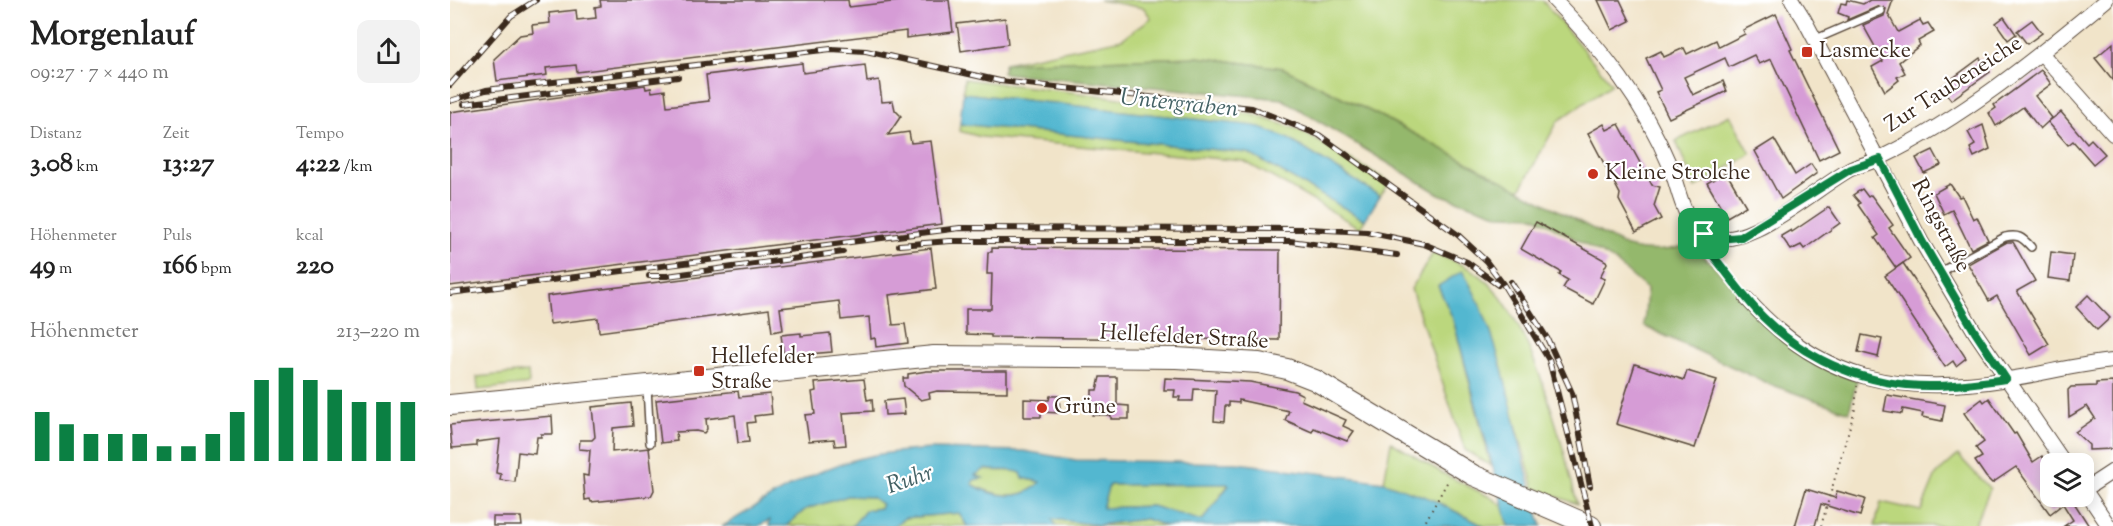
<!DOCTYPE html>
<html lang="de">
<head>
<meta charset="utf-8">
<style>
  :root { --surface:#fff; --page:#f2f2f2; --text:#222; --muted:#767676; --accent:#0b8043 }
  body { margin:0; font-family:"Sorts Mill Goudy",serif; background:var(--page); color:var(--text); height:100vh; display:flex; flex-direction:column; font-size:22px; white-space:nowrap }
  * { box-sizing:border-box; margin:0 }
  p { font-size:20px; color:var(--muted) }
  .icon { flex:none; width:33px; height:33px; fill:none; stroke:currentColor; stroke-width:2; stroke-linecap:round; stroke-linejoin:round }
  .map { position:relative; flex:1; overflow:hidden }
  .side { display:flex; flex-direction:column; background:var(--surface); width:450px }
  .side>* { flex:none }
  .buttons { position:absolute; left:1590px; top:453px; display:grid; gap:12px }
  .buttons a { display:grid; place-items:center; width:54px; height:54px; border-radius:12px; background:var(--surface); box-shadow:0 3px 15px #0003; font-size:30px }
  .pin { position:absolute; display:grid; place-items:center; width:51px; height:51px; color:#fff; margin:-26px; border-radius:12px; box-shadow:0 3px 9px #0006 }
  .round { display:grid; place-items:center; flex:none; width:63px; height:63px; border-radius:12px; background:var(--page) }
  .head { display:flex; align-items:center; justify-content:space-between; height:102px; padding:0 30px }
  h1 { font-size:33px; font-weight:700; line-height:45px }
  .metrics { display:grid; grid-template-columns:repeat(3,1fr); gap:9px; height:102px; padding:6px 30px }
  .metrics div { display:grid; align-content:center }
  .metrics b { font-size:26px; font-weight:700 }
  .metrics small { font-size:16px; font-weight:400 }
  .metrics p { font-size:16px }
  .chart { height:168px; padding:12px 30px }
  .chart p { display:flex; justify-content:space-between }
  .chart svg { width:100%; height:108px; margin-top:6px; stroke:var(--accent); stroke-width:6 }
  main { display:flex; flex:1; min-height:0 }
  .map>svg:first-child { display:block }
</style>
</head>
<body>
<main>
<section class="side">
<div class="head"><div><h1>Morgenlauf</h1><p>09:27 · 7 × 440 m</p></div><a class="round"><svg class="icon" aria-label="share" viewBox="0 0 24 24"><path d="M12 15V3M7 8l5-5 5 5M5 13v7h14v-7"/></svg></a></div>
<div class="metrics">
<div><p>Distanz</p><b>3.08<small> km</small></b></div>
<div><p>Zeit</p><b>13:27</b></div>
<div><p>Tempo</p><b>4:22<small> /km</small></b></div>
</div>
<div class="metrics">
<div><p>Höhenmeter</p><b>49<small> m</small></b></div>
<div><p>Puls</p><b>166<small> bpm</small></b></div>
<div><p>kcal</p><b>220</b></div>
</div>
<div class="chart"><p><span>Höhenmeter</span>213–220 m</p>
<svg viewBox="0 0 160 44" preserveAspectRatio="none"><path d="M5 44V24M15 44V29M25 44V33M35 44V33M45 44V33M55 44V38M65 44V38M75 44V33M85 44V24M95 44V11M105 44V6M115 44V11M125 44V15M135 44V20M145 44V20M155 44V20"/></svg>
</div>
</section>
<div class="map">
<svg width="1663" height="526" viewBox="0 0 1663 526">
  <rect width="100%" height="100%" fill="#fff"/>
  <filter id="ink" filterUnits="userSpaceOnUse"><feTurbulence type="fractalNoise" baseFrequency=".0167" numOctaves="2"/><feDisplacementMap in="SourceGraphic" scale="12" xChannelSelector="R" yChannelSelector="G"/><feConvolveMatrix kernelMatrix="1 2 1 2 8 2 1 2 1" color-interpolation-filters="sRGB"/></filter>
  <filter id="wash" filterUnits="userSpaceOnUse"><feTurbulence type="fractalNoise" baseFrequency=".008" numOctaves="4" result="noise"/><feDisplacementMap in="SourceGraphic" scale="24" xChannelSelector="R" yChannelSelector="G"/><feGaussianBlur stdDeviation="1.35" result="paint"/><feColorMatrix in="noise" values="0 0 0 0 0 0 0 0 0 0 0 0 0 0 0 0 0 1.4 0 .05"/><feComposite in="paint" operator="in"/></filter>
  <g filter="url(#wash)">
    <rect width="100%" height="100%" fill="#f1e4c9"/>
    <g fill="#bbd77d" stroke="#7b804e" stroke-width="1.5">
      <polygon points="649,0 1092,0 1162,84 1108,121 1069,192 940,121 833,68 748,57 555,63 672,39 701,18 694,8"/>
      <polygon points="514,79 801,114 847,129 940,182 930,196 837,138 804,126 513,93"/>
      <polygon points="1280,115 1301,154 1245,188 1226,141"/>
      <polygon points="510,124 798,153 915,220 910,228 794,161 531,137 509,131"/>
      <path d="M983 253C997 259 1012 263 1025 272 1078 305 1113 444 1127 504L1084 488 1042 339 1021 286H988L1003 319 1041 466 1015 450 961 289Z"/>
      <polygon points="78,372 79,384 28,390 27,377"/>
      <polygon points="941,442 996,475 1042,498 1054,507 1060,526 1034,526 981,499 934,482"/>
      <polygon points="1508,455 1540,489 1524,526 1425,526 1431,502 1471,511 1486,475"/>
      <path d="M535 469C548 473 560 468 571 473L573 478 590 482C572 502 544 496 522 484L523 480 532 478 524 475Z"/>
      <polygon points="779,484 752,521 702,506 651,508 659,485"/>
      <polygon points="398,496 421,497 432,504 430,508 416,510 402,526 336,526 356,509"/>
      <polygon points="509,513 517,526 443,526 455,518"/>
      <polygon points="601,519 648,525 696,519 716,526 606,526"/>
    </g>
    <path fill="#94b86c" stroke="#687145" stroke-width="1.5" d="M748 57 833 68 940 121 1177 247C1200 253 1218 251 1241 244 1292 290 1338 360 1407 380L1399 412 1319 384 1194 326 1197 289 1163 260 1084 216 1050 215 989 194 832 99 552 73 555 63Z"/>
    <g fill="#52b7d0" stroke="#467077" stroke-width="1.5" fill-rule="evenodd">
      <polygon points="513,93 805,126 837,138 930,196 915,220 798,153 510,124"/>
      <path d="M1012 271C1057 341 1065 447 1092 526H1060L1057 520 1003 319 988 286Z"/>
      <path d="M482 449 574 451 626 460 787 463 876 474 934 482 981 499 1034 526H716L696 519 648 525 602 519 606 526H517L509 513 455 518 443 526H402L416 510 430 508 432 504 421 497 398 496 356 509 336 526H319L320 520 308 526H273C314 502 354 474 400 461 427 453 455 451 482 449ZM535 469C548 472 560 468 571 473L573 478 590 482C573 502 542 497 522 484L524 480 533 478 525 475ZM659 485 778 484 779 485 752 521 702 506 652 508Z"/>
    </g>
    <g id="blocks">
      <g fill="#d69cd6">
        <polygon points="150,0 398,0 399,7 459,0 499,0 503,32 456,38 456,31 127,72 126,65 96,68 97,75 47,81 44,59 70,35 83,33 82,25 100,23 99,13 126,10 127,20 146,18 145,7 151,6"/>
        <polygon points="1148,0 1170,0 1180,21 1162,30"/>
        <polygon points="1397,0 1413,4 1420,0 1443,0 1438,14 1448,32 1470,20 1473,25 1478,23 1484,32 1468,41 1470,45 1449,62 1455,73 1447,77 1449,80 1435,91 1422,67 1433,61 1413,25 1434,16 1436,9 1429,6 1397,20 1398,17 1388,13 1391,3 1396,4"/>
        <polygon points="1326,14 1342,49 1340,50 1389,150 1369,160 1321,59 1309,64 1304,55 1279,67 1275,58 1234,77 1243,95 1273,81 1277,91 1219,118 1206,92 1211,90 1196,58 1211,51 1214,57 1234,48 1237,54 1266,40 1269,47 1295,34 1293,30"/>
        <polygon points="1554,17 1566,34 1558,40 1546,23"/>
        <polygon points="555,18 558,44 511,51 507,24"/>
        <polygon points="1582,20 1592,33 1577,44 1567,31"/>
        <polygon points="1663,43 1663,80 1645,58"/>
        <polygon points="1530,58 1540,72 1501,100 1491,87"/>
        <polygon points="352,63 353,73 415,65 417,82 429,80 432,102 443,101 445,110 451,116 438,135 459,132 461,143 481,141 492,224 0,286 0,112 195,85 196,89 201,88 202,92 215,90 217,106 259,101 256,75"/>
        <polygon points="1591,70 1601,84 1585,96 1602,118 1590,129 1573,107 1546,126 1539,113 1546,108 1544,105"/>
        <polygon points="1611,112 1637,143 1641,139 1655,154 1643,164 1623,141 1618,145 1598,122"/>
        <polygon points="1154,124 1157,130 1169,124 1202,185 1210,187 1204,206 1211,219 1186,232 1169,200 1170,194 1138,133"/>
        <polygon points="1533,125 1540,149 1524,157 1520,148 1525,145 1518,132"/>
        <polygon points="1324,139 1345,175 1361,164 1367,173 1331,199 1305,151"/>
        <polygon points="1483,150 1491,165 1474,173 1466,158"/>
        <polygon points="1276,172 1296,206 1277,217 1257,183"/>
        <polygon points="1500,184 1509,197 1512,196 1523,219 1527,217 1538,240 1521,249 1502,210 1494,214 1484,193"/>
        <polygon points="1412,189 1418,197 1421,195 1443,225 1439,228 1460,258 1446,268 1425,238 1429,235 1408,205 1410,203 1403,195"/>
        <polygon points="1379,207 1390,223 1354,249 1351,245 1341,250 1331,236 1341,230 1342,232"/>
        <polygon points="1086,222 1156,261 1157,263 1150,277 1155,279 1143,304 1113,288 1118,280 1109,275 1111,272 1071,249"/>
        <polygon points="1557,242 1563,242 1585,281 1567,291 1599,344 1581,355 1547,296 1539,301 1518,264"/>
        <polygon points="481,248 486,289 439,295 443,325 455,324 458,343 426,347 425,338 421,339 419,317 391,320 389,301 330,308 333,330 322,332 319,309 149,332 148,318 100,324 97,296"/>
        <polygon points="542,248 830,250 829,340 541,337 541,335 516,334 516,309 541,309 542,274 537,274 538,252 542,252"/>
        <polygon points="1601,252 1623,255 1620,281 1598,278"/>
        <polygon points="1453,263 1516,358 1506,366 1503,361 1495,367 1435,276"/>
        <polygon points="1638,295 1660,318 1647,330 1626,307"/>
        <polygon points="351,333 351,336 380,333 382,352 334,356 331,335"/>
        <polygon points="1412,335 1432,339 1428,357 1408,352"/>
        <polygon points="1185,364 1234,380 1237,371 1267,380 1245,448 1166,424"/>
        <polygon points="477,371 557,371 557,392 487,391 479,393 480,398 471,400 454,386 453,378 458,378 458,374"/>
        <polygon points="650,377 667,377 667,405 679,406 679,419 661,419 661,415 642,415 642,390 647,390"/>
        <polygon points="715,378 800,382 845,391 853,395 851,400 896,420 893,426 904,431 897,441 864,428 862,432 835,420 839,411 789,400 789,403 779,402 779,406 775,406 774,422 764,421 766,390 744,389 743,401 729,401 730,397 724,397 725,390 714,390"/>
        <polygon points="414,379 417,400 422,399 423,411 393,413 396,445 385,446 384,439 359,441 355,415 365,414 362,392 366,391 365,383"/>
        <polygon points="1663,382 1663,449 1639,450 1639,445 1625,432 1645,418 1637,406 1619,417 1618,390 1621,387 1646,386 1646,383"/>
        <polygon points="288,391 289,397 320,394 322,414 304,416 305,422 297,423 299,442 288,443 285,415 256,419 257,429 254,433 246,431 226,432 227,441 211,443 206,400"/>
        <polygon points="1437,395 1495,405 1492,421 1472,417 1473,413 1453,409 1452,414 1434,411"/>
        <polygon points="600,396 609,396 610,413 591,412 591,417 574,417 574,399 599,400"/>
        <polygon points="1539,398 1564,434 1566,433 1583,462 1592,456 1600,468 1600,496 1623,496 1621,498 1639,526 1614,526 1623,520 1613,504 1600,514 1566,467 1542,483 1536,477 1525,461 1532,457 1526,448 1534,442 1514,413 1532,399 1534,402"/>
        <polygon points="453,399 455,414 435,415 434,401"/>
        <polygon points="181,403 183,426 163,428 162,452 199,448 204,490 201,496 141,502 140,499 135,500 133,475 138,476 140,450 129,449 130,440 142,440 145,437 142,407"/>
        <polygon points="102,416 103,434 91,434 91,437 87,437 85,454 68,452 65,482 50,480 51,474 46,473 50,439 26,442 26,446 2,448 0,425"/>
        <polygon points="1356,489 1385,498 1387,491 1415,499 1410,516 1371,504 1365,526 1345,526"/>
        <polygon points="43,517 71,517 72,526 43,526"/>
      </g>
    </g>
  </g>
  <g filter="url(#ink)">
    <use href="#blocks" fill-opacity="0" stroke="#564638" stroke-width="1.5"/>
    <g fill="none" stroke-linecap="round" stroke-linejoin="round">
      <defs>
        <g id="lane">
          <polyline points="1366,39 1431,11"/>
          <path d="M1490 272 1555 237C1568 234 1572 237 1581 247"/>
          <polyline points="197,387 200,443"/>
        </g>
        <g id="street">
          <path d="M1104 0C1153 50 1193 101 1220 166 1229 188 1232 220 1253 234 1292 258 1366 187 1401 169 1410 165 1421 163 1430 158 1513 118 1586 58 1656 0"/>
          <polyline points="1342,0 1354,19 1471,241 1525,332 1615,464"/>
          <polyline points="1591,53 1663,134"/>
          <path d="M1297 299C1372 383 1451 396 1559 379 1593 374 1628 364 1663 361"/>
          <polyline points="1634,489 1659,526"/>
          <polyline points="1634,490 1663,471"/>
        </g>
        <polyline id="secondary" points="0,405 484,356 726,358 809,363 837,369 865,380 1023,475 1141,526"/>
      </defs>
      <use href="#lane" stroke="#564638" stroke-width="10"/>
      <use href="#street" stroke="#564638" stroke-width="16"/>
      <use href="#secondary" stroke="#564638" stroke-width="22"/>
      <g stroke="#564638" stroke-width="2" stroke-dasharray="1.5 4.5" stroke-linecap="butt">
        <polyline points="1259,250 1289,288"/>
        <polyline points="973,526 999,479"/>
        <polyline points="1371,526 1405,409 1407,386"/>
      </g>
      <use href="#lane" stroke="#fff" stroke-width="7"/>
      <use href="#street" stroke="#fff" stroke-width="14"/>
      <use href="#secondary" stroke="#fff" stroke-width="20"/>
      <defs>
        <g id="rail">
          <polyline points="0,85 61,16 86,0"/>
          <polyline points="0,101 36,90 381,49 416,51 550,81 802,108 869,135 1008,235 1036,261 1053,284 1099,360 1142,526"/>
          <polyline points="14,104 228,77"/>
          <polyline points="449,245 500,241 840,241 947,255"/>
          <polyline points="199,276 217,276 393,252"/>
          <polyline points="1061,282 1097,338 1122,393 1140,486"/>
          <polyline points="0,293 510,228 857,229 917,232 974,244 1017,262 1048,285"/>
        </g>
      </defs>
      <use href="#rail" stroke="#3b2a1e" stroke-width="6"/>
      <use href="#rail" stroke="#fff" stroke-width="4" stroke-dasharray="11" stroke-linecap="butt"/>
    </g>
  </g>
  <g fill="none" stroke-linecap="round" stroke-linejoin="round" filter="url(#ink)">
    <defs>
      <path id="route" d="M1430 159 1472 241 1525 332 1556 379C1532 382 1507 386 1483 386 1420 387 1358 362 1313 317 1292 296 1275 269 1255 246L1254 234 1268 239 1291 237 1401 169Z"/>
    </defs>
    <use href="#route" stroke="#fff" stroke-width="12"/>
    <use href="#route" stroke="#0b8043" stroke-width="8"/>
  </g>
  <g fill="#c8321e" stroke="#fff" stroke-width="2">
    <rect x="1351" y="46" width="12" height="12" rx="3"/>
    <circle cx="1143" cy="174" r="6"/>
    <rect x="243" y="365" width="12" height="12" rx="3"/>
    <circle cx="592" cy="408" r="6"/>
  </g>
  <g text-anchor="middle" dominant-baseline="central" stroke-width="4.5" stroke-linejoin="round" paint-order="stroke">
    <g font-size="22" fill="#3b2a1e" stroke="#fff" text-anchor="start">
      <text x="1369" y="52">Lasmecke</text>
      <text x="1155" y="174">Kleine Strolche</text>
      <text x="261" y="358">Hellefelder<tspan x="261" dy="25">Straße</tspan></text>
      <text x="604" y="408">Grüne</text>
    </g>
    <g font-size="22" fill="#3b2a1e" stroke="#fff">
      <text transform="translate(1504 85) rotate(-33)">Zur Taubeneiche</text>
      <text transform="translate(1490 226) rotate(62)">Ringstraße</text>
      <text transform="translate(734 338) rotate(3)">Hellefelder Straße</text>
    </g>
    <g font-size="24" font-style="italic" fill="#446265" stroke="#fff">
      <text transform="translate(729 104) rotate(6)">Untergraben</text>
      <text transform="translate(460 480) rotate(-19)">Ruhr</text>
    </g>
  </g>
</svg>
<div class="buttons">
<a><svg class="icon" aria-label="layers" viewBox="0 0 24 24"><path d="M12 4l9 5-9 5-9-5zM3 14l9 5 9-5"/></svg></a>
</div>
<div class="pin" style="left:1254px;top:234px;background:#1e9e55"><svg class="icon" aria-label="arrive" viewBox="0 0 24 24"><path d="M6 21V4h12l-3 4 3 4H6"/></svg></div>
</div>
</main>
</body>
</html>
